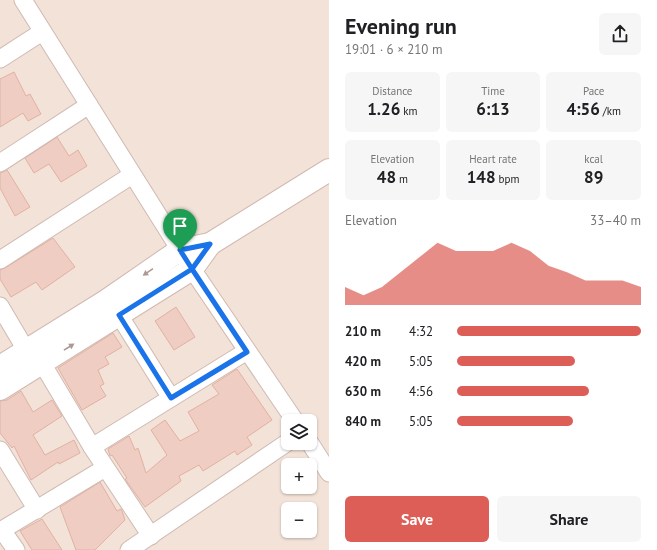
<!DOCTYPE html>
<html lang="en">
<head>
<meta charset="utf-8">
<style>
  :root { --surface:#fff; --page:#f6f6f6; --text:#202124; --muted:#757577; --accent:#dd5e56 }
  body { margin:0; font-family:"PT Sans",sans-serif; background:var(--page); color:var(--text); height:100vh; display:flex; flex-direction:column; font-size:15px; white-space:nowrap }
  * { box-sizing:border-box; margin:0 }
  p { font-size:13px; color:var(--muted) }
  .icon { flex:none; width:22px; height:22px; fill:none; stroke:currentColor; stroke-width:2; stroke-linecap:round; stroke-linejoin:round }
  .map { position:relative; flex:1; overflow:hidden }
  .details { display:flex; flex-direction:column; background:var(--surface); width:328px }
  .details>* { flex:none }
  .controls { position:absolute; left:281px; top:414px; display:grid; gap:8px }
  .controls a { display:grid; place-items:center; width:36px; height:36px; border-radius:6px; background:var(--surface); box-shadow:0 1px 3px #0004; font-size:20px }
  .pin { position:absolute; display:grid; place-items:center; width:34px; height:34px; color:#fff; margin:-41px -17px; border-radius:50% 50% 50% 0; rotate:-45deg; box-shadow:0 0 4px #0007 }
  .pin .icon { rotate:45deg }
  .round { display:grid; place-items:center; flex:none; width:42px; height:42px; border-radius:6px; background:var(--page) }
  .summary { display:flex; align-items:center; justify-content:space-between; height:68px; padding:0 16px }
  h1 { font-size:22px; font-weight:700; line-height:30px }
  .figures { display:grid; grid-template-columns:repeat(3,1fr); gap:6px; height:68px; padding:4px 16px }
  .figures div { display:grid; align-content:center; border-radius:6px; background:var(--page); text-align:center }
  .figures b { font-size:17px; font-weight:700 }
  .figures small { font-size:11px; font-weight:400 }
  .figures p { font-size:11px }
  .chart { height:112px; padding:8px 16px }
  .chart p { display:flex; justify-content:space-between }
  .chart svg { width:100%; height:72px; margin-top:4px; fill:var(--accent); opacity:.7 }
  .cta { display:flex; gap:8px; margin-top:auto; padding:8px 16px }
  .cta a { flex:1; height:46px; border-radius:6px; background:var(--accent); color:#fff; font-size:16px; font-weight:700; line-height:46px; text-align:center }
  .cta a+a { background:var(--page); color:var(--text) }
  ul { padding:0 16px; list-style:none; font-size:13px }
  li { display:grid; grid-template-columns:64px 48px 1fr; align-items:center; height:30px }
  li i { height:10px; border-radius:5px; background:var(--accent) }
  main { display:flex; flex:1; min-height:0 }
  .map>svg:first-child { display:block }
</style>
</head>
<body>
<main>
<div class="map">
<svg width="329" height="550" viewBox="0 0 329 550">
  <rect width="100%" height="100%" fill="#fbf1e9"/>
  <path fill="#f3e2d7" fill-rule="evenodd" d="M0 0H329V550H0ZM288 421H310V443H288ZM288 465H310V487H288ZM288 509H310V531H288Z"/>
  <g fill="#efcdc2" stroke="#e1b1a3">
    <polygon points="14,72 26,96 30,94 41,114 28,121 23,113 0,127 0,79"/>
    <polygon points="57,137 69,156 78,150 87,166 61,182 49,164 34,173 25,158"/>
    <polygon points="7,170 30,207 15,216 0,188 0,173"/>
    <polygon points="53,238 75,267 42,290 36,282 11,297 0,279 0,270 5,268"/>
    <polygon points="176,307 195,337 174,350 155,321"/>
    <polygon points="113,333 122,347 105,357 109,364 98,370 104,384 100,386 106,396 82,410 58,368"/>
    <polygon points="237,369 272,420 247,437 252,445 237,455 235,451 203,471 199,465 179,476 181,481 145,507 125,479 127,478 112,455 110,456 108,449 129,436 135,450 138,448 146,473 167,455 151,430 165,420 180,441 199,431 188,412 219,394 212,385"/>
    <polygon points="21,391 33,412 52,400 62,416 33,435 45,455 74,440 80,453 59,464 58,462 31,480 14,446 12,448 0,433 0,401 7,400"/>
    <polygon points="100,482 117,511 121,509 122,511 125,520 95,550 76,550 60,507"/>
    <polygon points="42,519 62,550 32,550 20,531"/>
  </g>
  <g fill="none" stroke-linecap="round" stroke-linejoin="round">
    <defs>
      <g id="minor">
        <polyline points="23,0 192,269 295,421"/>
        <polyline points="0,59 42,32"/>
        <polyline points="0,163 89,105"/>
        <polyline points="0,260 132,175"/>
        <polyline points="0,306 26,350"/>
        <polyline points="119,315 171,398"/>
        <polyline points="42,363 92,447"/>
        <polyline points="310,443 329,473"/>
        <polyline points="0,450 37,510"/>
        <polyline points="2,530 105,468"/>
        <polyline points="0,532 2,530 16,550"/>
        <polyline points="151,536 92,447 247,351"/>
        <polyline points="129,550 288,442"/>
      </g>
      <g id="secondary">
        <polyline points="0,367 106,301 180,250 210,244 329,170"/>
        <polyline points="0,389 192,269 210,244"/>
      </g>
    </defs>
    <use href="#minor" stroke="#cfbab2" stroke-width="19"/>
    <use href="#secondary" stroke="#d1b9b0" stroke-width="24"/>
    <use href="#minor" stroke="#fff" stroke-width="17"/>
    <use href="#secondary" stroke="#fff" stroke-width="22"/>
  </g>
  <defs><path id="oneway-solid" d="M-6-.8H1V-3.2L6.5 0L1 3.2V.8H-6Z"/></defs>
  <g fill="#ac9995">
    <use href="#oneway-solid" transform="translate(148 272) rotate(146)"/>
    <use href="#oneway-solid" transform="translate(69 347) rotate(-32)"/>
  </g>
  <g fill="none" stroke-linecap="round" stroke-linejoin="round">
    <defs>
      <polyline id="route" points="180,250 192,269 119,315 171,398 247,352 192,269 210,244 180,250"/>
    </defs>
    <use href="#route" stroke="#fff" stroke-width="8"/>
    <use href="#route" stroke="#1a73e8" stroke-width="5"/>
  </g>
</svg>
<div class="controls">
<a><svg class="icon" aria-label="layers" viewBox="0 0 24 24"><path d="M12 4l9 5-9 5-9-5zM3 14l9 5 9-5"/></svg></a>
<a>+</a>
<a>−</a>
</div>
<div class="pin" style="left:180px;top:250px;background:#1e9e55"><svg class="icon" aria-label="arrive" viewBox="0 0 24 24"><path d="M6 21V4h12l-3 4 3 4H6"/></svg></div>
</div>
<section class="details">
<div class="summary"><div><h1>Evening run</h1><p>19:01 · 6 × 210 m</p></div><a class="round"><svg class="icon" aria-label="share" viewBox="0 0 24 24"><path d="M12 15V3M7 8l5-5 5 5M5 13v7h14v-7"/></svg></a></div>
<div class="figures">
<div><p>Distance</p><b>1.26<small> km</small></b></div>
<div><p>Time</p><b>6:13</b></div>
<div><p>Pace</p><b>4:56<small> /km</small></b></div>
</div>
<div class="figures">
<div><p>Elevation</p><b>48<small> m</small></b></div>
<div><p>Heart rate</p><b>148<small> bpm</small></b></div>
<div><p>kcal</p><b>89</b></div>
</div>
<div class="chart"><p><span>Elevation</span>33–40 m</p>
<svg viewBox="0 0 160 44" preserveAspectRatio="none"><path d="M0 44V33L10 38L20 33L30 24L40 15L50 6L60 11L70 11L80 11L90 6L100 11L110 20L120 24L130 29L140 29L150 29L160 33V44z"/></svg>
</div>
<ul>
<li><b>210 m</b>4:32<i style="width:100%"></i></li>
<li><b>420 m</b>5:05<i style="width:64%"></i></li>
<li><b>630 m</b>4:56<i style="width:72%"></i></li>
<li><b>840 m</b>5:05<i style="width:63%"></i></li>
</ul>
<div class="cta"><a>Save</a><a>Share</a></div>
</section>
</main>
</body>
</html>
